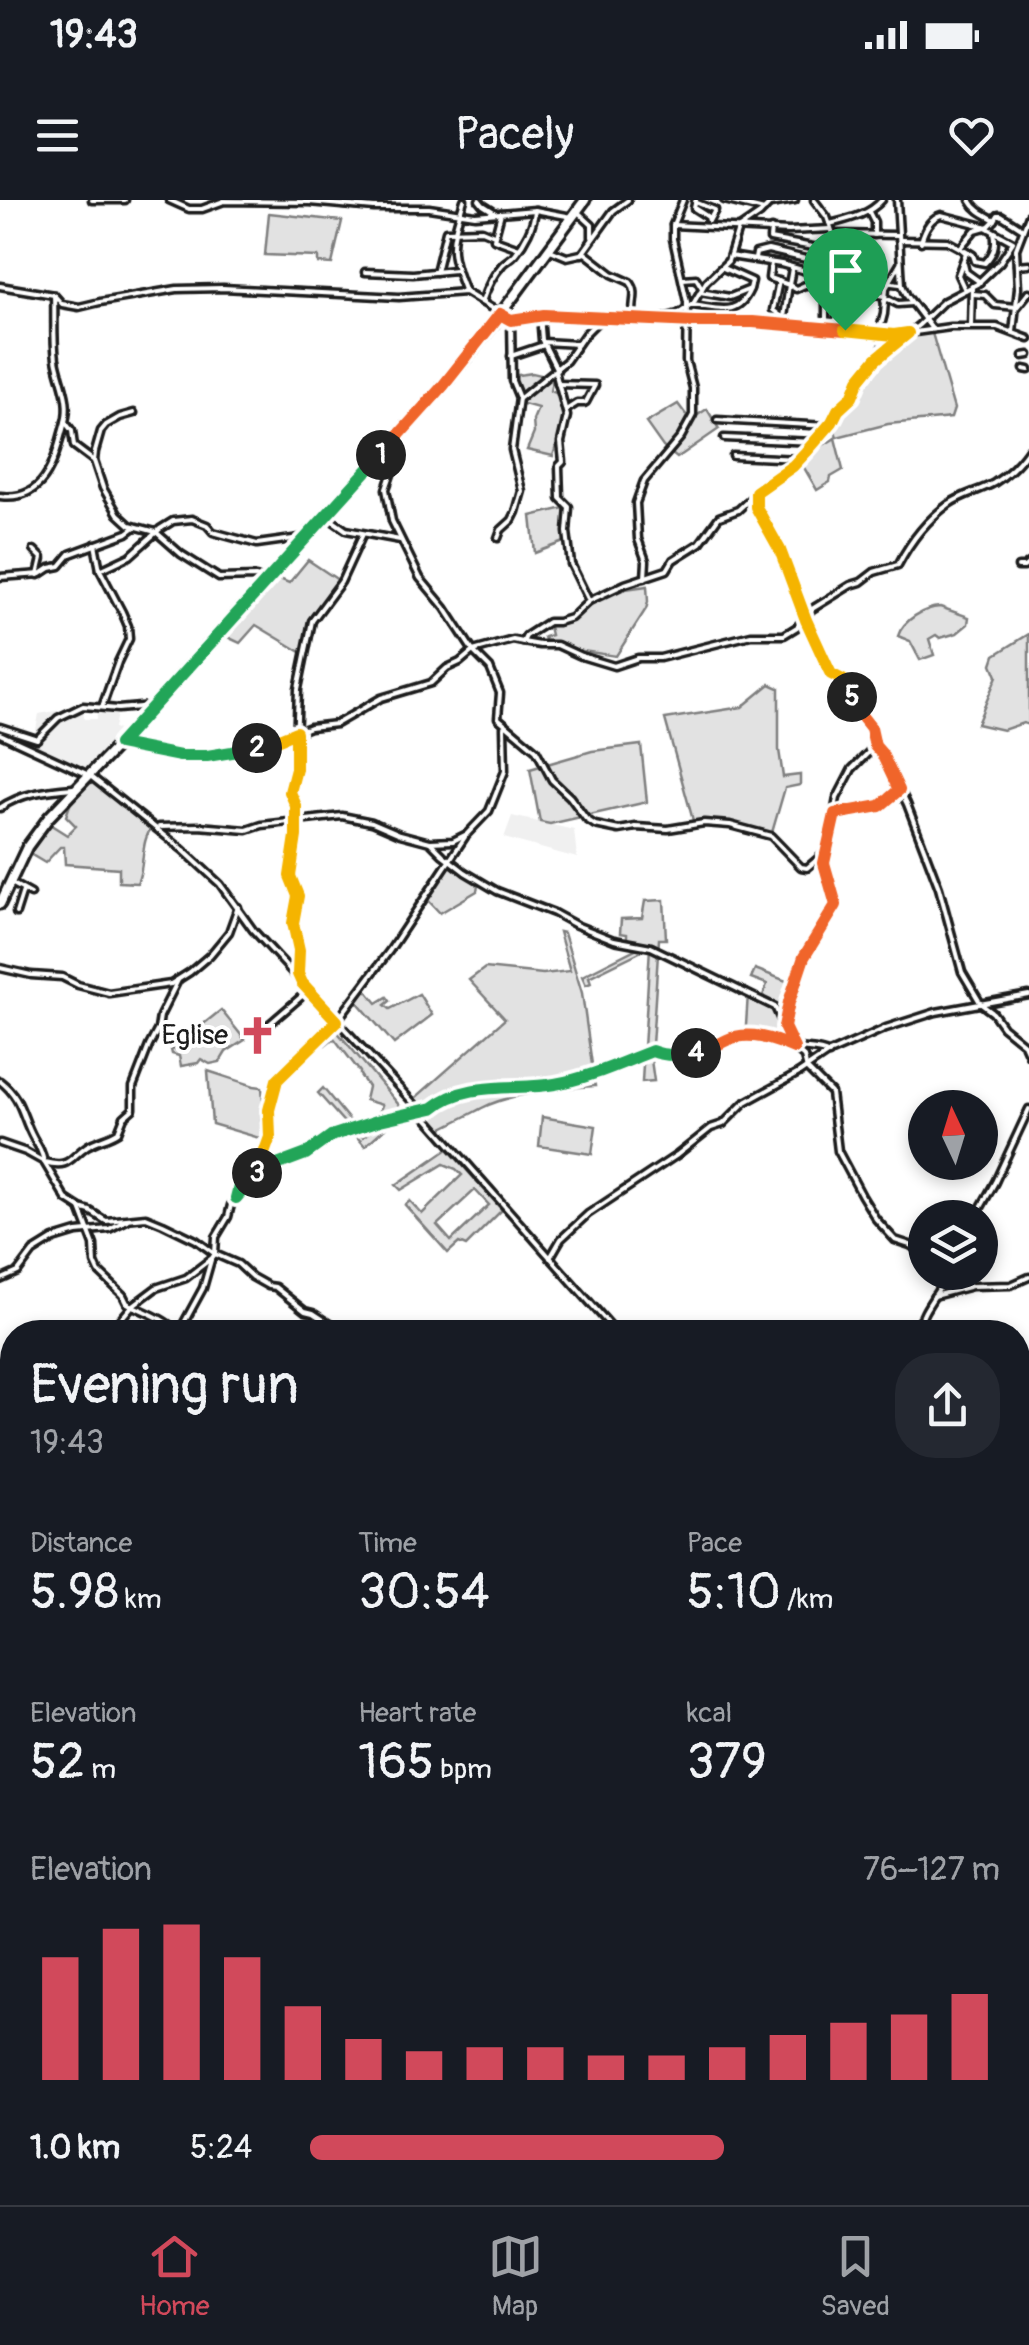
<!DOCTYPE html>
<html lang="en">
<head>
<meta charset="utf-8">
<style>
  :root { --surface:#171b24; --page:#242831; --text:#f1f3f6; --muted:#9ea1a6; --line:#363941; --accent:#d1495b }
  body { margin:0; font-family:Pangolin,sans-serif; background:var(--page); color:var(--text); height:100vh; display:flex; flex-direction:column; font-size:38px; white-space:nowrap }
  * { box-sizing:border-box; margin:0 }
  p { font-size:32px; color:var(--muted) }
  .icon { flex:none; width:55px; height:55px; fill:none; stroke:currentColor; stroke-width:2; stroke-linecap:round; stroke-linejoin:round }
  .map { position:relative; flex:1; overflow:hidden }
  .details { position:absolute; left:0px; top:1120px; width:1030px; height:885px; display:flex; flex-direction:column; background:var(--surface); border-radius:40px 40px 0 0; box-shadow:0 5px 15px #0003 }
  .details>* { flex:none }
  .needle { width:65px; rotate:356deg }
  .buttons { position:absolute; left:908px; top:890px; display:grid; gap:20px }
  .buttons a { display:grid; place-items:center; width:90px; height:90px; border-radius:50%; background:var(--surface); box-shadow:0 5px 15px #0003; font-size:50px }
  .pin { position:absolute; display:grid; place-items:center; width:85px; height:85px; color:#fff; margin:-102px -42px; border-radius:50% 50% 50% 0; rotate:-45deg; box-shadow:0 0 10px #0007 }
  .pin .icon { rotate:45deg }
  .km { position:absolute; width:50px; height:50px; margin:-25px; border-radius:50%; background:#222; color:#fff; font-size:28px; line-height:50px; text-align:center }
  .round { display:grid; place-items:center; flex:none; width:105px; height:105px; border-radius:40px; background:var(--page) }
  .headline { display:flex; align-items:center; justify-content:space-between; height:170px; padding:0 30px }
  h1 { font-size:55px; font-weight:600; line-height:75px }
  .stats { display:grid; grid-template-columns:repeat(3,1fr); gap:15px; height:170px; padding:10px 30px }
  .stats div { display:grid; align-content:center }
  .stats b { font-size:50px; font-weight:600 }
  .stats small { font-size:28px; font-weight:400 }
  .stats p { font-size:28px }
  .chart { height:280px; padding:20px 30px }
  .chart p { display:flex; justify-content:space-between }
  .chart svg { width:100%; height:180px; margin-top:10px; stroke:var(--accent); stroke-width:6 }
  ul { padding:0 30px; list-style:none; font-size:32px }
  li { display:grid; grid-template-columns:160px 120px 1fr; align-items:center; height:75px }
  li i { height:25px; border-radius:12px; background:var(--accent) }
  .status { display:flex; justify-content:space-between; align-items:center; height:70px; padding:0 50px; background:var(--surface); direction:ltr }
  .status svg { height:28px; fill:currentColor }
  header { display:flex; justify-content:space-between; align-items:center; height:130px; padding:0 30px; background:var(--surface); font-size:45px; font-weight:600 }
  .tabs { display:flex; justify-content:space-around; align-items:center; height:140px; border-top:2px solid var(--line); background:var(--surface); font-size:28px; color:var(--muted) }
  .tabs a { display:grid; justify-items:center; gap:5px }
  .tabs .on { color:var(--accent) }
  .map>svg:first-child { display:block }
</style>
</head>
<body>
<div class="status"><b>19:43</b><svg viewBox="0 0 49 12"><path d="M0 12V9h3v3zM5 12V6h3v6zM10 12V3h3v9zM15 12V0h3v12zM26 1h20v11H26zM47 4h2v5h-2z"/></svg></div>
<header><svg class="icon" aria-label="menu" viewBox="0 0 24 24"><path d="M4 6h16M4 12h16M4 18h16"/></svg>Pacely<svg class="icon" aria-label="heart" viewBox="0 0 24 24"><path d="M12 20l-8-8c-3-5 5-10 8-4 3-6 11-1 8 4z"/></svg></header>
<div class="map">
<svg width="1029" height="2005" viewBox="0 0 1029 2005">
  <rect width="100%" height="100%" fill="#fff"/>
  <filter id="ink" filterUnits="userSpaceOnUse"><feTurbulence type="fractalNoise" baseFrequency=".01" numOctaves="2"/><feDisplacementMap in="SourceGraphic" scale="20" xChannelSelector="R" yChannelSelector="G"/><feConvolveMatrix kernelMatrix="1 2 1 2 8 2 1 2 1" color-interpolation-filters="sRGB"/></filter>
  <g filter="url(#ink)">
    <g fill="#f0f0f0">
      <polygon points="102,498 107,498 115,503 118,509 114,528 127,535 89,575 30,548 35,535 39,514 61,510 64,514 83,506 84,519 97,519 96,505 102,506"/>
      <polygon points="512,616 574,630 577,658 504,638"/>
    </g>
    <g fill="#e2e2e2" stroke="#7f7f7f" stroke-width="2.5" fill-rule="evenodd">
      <polygon points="269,13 342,21 332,64 318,63 318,57 265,55"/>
      <polygon points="932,133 954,209 951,218 888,224 837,237 832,222 838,210 852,197 854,188 877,159 879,154 878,138"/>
      <polygon points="532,173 553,178 550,191 559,194 566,212 553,256 527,250 534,233 533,220 538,208 520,203 513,189 511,176"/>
      <polygon points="678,204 690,220 707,209 719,229 677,258 663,247 646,223"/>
      <path d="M835 238 843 270 831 277 830 282 817 290 799 259C809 249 823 247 835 238Z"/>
      <polygon points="564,308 567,341 535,353 531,316"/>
      <polygon points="308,360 341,382 312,421 309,440 301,452 256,425 240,443 223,435 275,377 289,383"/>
      <polygon points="647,386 648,402 646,409 616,456 569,449 557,445 547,445 544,437 551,435 548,422 571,418 589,401 611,391"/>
      <path d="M940 407 969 417 968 424 957 433 940 438 936 435 929 439 934 455 920 460 910 441 898 436C903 420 924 408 940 407Z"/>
      <polygon points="1029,434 1029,525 1023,523 1003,530 977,524 997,476 992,464 995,455"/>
      <polygon points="770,484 779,488 779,550 783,577 800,575 800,585 785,588 771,636 730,625 694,624 665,519 742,507"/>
      <polygon points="641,545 647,602 550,624 540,622 530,569 592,551"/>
      <path d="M87 580H97L153 626C139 642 146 664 137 683L119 682V668L65 664 64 647H60L45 663 30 654 48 623 67 635 76 626 66 616 73 596 77 595Z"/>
      <polygon points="450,660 479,679 477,691 440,713 426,698"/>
      <polygon points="664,700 666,739 659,739 651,860 654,881 642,882 650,747 589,777 591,783 586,785 582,776 641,746 627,742 627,734 620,733 621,719 642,718 645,701"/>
      <path d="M559 732 564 733 582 793 595 886C562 888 511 893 482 908 469 915 453 923 439 930L413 900 505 819 469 780 485 768 543 774 570 771Z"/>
      <polygon points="755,769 789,782 775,840 745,842 748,793 762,799 767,784 751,778"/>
      <polygon points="362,785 377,803 387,797 390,801 385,805 390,809 419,794 432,815 394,844 354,798"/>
      <polygon points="221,810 245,840 226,852 220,862 210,864 201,859 198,863 181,866 179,856 172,854 171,850 182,847 188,850 197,840 193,835 201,826"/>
      <polygon points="335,829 404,911 365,946 318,893 323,888 363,937 380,923 377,918 382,905 365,900 368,887 360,875 360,872 334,838 325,845 321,842"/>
      <polygon points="208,871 254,886 262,887 264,914 261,915 261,920 264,921 266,940 212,924"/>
      <polygon points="542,917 596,926 592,954 539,946"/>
      <path d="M448 949 502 1010 466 1046 459 1043 448 1053 405 1005 410 1001 422 1014 462 975 456 969 444 964 401 990 396 985ZM475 990 489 1005 451 1041 437 1025Z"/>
    </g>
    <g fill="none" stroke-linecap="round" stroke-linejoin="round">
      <g stroke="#7a7a7a" stroke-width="2.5">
        <polyline points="0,1601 12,1605"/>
        <polyline points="1018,1974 1023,1975 1029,1989"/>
        <polyline points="757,1992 757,2005"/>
        <polyline points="949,1992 949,2005"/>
      </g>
      <defs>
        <g id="street">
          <polyline points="92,0 125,0"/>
          <polyline points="169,0 189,9 202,9 224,1 309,2 374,8 429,8 475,15 535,10 572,17"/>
          <path d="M464 0C451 43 447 48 465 92"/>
          <polyline points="479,0 483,5 494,12"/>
          <polyline points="696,0 694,8 708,17 709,21"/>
          <polyline points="724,0 764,10"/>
          <polyline points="814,0 827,17 836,42 876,81"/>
          <polyline points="897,0 902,85 907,96 932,129"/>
          <path d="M970 0C976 11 984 14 995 20L998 15H1001L1023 29"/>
          <polyline points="695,2 715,10 709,21"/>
          <polyline points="770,4 795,0"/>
          <polyline points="869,12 874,22 874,35"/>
          <polyline points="501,13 494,39 519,48"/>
          <polyline points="579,13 592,25 592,37"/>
          <path d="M830 24C849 19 869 15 882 0"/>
          <polyline points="673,25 789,31 831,29"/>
          <polyline points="771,29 770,39 834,51"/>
          <polyline points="833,34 898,35"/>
          <polyline points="901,40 947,41 960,48"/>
          <path d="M550 50 567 57 585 53 612 74 630 82C640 94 629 106 635 119"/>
          <path d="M965 50 973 55 975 61 985 63C994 53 997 45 994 32"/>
          <polyline points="582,54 613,11 628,0"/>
          <polyline points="730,56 781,64 827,77"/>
          <polyline points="755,59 756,53 768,50 831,65"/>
          <polyline points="771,63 769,78 789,85 792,68"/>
          <polyline points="964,64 966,72 980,82"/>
          <polyline points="1017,65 1029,64"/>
          <polyline points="830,69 840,70 858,62"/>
          <polyline points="365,72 413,74 455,70"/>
          <polyline points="436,72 446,31 482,30 494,35"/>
          <polyline points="683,79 696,78 702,88"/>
          <polyline points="779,81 773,110 795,127"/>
          <polyline points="0,86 54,95 62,104 79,107 100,102 177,89 223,88 399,97 465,92 511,120 543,115 695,122 750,122 894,135 950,127 997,127 1029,139"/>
          <polyline points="825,87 843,86 844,69"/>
          <polyline points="869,87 874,94 884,96"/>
          <polyline points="965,90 958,75 966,53 960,48 975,30 989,26 995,20"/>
          <polyline points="700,92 730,97 750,89 752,81 723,68"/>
          <polyline points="973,94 985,95 995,105 1017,107 1029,92"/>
          <path d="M54 95C55 116 53 138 56 159 60 182 71 199 65 222L72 231 74 246 94 261"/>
          <polyline points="884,101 888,99 898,104 912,103"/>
          <path d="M482 102C486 90 493 75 502 65 505 61 511 59 515 54 525 42 534 25 535 10"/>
          <path d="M692 105C718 108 738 118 750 89"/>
          <polyline points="540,115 542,140 557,170"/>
          <polyline points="784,117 789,85 796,89 805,85 825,85"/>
          <polyline points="663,118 678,114 693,104 706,82 728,61 738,29 760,14 773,0"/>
          <polyline points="971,126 972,86"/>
          <polyline points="830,127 848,105 876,81 900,84"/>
          <polyline points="826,129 826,82 836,42"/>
          <polyline points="1013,132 1018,88 1016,49 1029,15"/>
          <polyline points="879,133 884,114 886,88 900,64"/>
          <polyline points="543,142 578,144"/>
          <polyline points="511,156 544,145"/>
          <polyline points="1023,156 1029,155"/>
          <polyline points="1024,169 1029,170"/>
          <polyline points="555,171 567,216 561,242 563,262 559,266 560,298 569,307 567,332 571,364 589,401"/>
          <polyline points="558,184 595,185 586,202"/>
          <polyline points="519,199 566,161 585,134 600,119"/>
          <polyline points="566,210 577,203 584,203"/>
          <polyline points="134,213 120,217 106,225 101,231 95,252 94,261 103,288 118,314 130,325 156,332 181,354 219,378 256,377 266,381"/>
          <polyline points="717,220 828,226"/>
          <polyline points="724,238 814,242"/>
          <polyline points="393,246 394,266 386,289 392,321 420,378 445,408 473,451 490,468 500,493 498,518 536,550 552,580 570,597 586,619 595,625 619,630 636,627 668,629 704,623 730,625 771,636 801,667 807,668 827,651"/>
          <polyline points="733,256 799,259"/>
          <polyline points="756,292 756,307 780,350 806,419 828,468 831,474 841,478 847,485 860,514 871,528 875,546 887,563 907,604 939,688 962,772 981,804 993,813 1003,827 1024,844 1029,855"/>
          <path d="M0 296C47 302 55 258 65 222"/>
          <polyline points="326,316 346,330 400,340"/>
          <polyline points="498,338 501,330 512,320 516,312 522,291 512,250 519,198 512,181 511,120"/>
          <polyline points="95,344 100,370 122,412 128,426 129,439 118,462 102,507"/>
          <polyline points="34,350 42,358 38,375"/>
          <polyline points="1018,367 1024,367 1029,363"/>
          <polyline points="100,370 130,356 160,329 173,321 192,319 207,325 213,332 257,344 300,338"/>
          <polyline points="0,377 41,374 50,368 60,366 70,354 127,333 135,327"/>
          <polyline points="645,378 646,361 638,339 636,303 644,281 681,237 693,215 693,188 686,161 687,102 673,39 673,25 683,0"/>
          <path d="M523 442 540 445H557L581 456 614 466 638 458H660L751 435H784L797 427 812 409 851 385 861 382 874 372 898 365C910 342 928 319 949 304 963 294 980 291 994 283 1007 275 1020 262 1029 249"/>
          <polyline points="0,527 37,539 58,518 83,506 118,509 151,506"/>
          <polyline points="0,534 89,575 183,650 220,684 253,730 419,909 616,1132"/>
          <path d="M119 544 180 556H207L252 550 310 527 336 524 381 498 431 483 447 468 460 462 473 451 513 440 523 442 526 436 548 422H558L571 418 589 401 625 384 667 370 673 360 700 343 719 317 738 310 767 283 793 266 832 222 838 210 852 197 859 181 877 159 919 125 944 101 977 84 1000 62 1013 42 984 26 941 15C930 18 924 31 921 42"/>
          <path d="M0 608C21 593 48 590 73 588"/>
          <polyline points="836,614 880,607 899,590"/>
          <polyline points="159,627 199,626 247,630 262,625 342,616 372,622 400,634 430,642 453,641 467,634 489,611 505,571 504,527"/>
          <polyline points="430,642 443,655 465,672 497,691 554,713 576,725 614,740 651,747 775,807 794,848 804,857 807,869 831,893 838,951 862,996 876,1019 895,1040 910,1045 925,1055"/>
          <polyline points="13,684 31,694"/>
          <polyline points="16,713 23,691"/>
          <polyline points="0,768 31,775 62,777 78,785 109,793 171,784 190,772 210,755 229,732 238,707"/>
          <polyline points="300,778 298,770 298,737 293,723 298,696 290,676 297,636 296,605 290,592 295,573 298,489 312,421 341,382 363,334"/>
          <polyline points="784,826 803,757 836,705 825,663 837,598 852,569 875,546"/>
          <polyline points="266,827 309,790"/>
          <path d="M0 881C23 899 21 916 34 939 39 947 42 952 44 962 71 969 69 958 87 946 97 940 109 938 118 932L124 917 133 909V887L149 846 158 829 160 816 178 780"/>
          <polyline points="0,943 26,952 44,962 66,999 80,1008 90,1011 106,1021 146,1017 163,1024 196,1040 215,1054 238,1064 252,1077 268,1086 275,1087 305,1111 313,1113 342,1132"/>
          <polyline points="258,972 270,937 269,910 277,880 331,829 390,750 465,637"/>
          <polyline points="236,994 239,986 249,980"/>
          <path d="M80 1008 94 1045 95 1063 99 1072 123 1095 127 1103C145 1112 164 1118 178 1132"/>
          <polyline points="975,1018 995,982 1029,909"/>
          <polyline points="550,1058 561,1039 588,1014 677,955 711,928 723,924 744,903 799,873 827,854 886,828 936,812 1029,795"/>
          <polyline points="0,1080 18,1072 33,1052 54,1039 77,1032 109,1029 127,1020"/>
          <polyline points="934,1096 972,1086 1011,1085 1029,1077"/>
          <path d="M105 1132 116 1125 132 1106 156 1088 186 1078 212 1058 215 1054 216 1037 228 1017 231 1005 258 972 306 954 331 936 380 919 427 907 433 908C467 880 516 890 555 884 589 878 621 863 652 851 670 858 697 856 715 847 722 844 728 838 736 837 756 833 772 840 791 846 804 851 816 847 829 854"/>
          <polyline points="179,1132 203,1088 211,1060"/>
          <path d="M917 1132C922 1109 938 1094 949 1072"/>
          <polyline points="0,1163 8,1175"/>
          <polyline points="0,1180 12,1173"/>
          <polyline points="1018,1229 1029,1226"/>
          <polyline points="1018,1329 1029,1328"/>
          <polyline points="0,1369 12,1371"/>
          <polyline points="1018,1535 1029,1529"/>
          <polyline points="0,1750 12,1742"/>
          <polyline points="1018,1796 1029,1823"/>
          <polyline points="382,2005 388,1992"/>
          <polyline points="658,2005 674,1992"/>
        </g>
        <polyline id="secondary" points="0,704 27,647 49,617 119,544 443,186 491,127 585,0"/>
      </defs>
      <use href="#street" stroke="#1c1c1c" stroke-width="11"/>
      <use href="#secondary" stroke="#1c1c1c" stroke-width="15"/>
      <use href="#street" stroke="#fff" stroke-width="4"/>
      <use href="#secondary" stroke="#fff" stroke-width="8"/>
    </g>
  </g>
  <g fill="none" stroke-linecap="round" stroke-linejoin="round" filter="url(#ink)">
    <defs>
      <polyline id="split-1" points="381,255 443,186 500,114 511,120 544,115 695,122 753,122 845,130"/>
      <polyline id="split-2" points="257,548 207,556 180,556 119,544 381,255"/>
      <polyline id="split-3" points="257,973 270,937 269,910 277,880 337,821 302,783 298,774 299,750 293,723 298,696 290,676 296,636 296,606 290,592 296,569 296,532 257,548"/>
      <path id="split-4" d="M257 973 239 986 236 998 258 972 306 954 331 936 380 920 433 908C467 880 515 891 555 884 589 878 621 863 652 851 667 857 681 855 696 853"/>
      <path id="split-5" d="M696 853C708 851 716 845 727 840 748 830 774 839 794 848L784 827 789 802 804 757 836 705 824 663 835 614 880 606 899 590 882 554 875 546 871 528 860 514 852 497"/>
      <polyline id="split-6" points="845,130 894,135 908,133 876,159 859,180 852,197 838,210 832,222 806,252 793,266 756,292 756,307 780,350 806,420 828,468 831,474 843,480 852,497"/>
    </defs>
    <use href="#split-1" stroke="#fff" stroke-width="20"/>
    <use href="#split-2" stroke="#fff" stroke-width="20"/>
    <use href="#split-3" stroke="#fff" stroke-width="20"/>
    <use href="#split-4" stroke="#fff" stroke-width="20"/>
    <use href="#split-5" stroke="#fff" stroke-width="20"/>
    <use href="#split-6" stroke="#fff" stroke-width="20"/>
    <use href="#split-1" stroke="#f0652b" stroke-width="12"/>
    <use href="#split-2" stroke="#22a559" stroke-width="12"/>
    <use href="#split-3" stroke="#f5b400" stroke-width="12"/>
    <use href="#split-4" stroke="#22a559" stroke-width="12"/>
    <use href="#split-5" stroke="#f0652b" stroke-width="12"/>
    <use href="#split-6" stroke="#f5b400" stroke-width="12"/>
  </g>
  <defs>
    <symbol id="church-bare" viewBox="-9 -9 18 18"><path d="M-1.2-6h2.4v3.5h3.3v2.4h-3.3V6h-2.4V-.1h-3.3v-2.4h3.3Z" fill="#d1495b" stroke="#fff" stroke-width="2.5" paint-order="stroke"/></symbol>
  </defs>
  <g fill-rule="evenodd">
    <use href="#church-bare" x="230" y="808" width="55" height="55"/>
  </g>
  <g text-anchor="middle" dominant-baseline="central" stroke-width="8" stroke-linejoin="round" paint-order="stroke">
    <g font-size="28" fill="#1c1c1c" stroke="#fff" text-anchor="end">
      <text x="228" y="835">Eglise</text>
    </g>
  </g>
</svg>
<div class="buttons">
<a><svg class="needle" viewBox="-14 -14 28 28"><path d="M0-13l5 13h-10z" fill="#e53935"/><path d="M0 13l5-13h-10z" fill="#9ea1a6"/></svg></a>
<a><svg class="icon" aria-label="layers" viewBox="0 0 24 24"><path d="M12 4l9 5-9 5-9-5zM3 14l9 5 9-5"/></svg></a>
</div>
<div class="pin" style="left:845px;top:130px;background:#1e9e55"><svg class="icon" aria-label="arrive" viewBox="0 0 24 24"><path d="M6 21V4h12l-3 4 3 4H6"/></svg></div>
<b class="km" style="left:381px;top:255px">1</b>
<b class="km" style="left:257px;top:548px">2</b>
<b class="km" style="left:257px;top:973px">3</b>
<b class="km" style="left:696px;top:853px">4</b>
<b class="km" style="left:852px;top:497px">5</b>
<section class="details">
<div class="headline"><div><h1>Evening run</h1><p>19:43</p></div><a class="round"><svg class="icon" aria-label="share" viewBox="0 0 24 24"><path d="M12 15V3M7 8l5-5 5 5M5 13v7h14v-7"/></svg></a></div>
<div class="stats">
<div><p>Distance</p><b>5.98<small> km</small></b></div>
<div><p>Time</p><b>30:54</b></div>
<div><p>Pace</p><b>5:10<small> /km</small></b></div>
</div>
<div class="stats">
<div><p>Elevation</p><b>52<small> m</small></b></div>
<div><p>Heart rate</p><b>165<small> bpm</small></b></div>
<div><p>kcal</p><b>379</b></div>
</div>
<div class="chart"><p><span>Elevation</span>76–127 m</p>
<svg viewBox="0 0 160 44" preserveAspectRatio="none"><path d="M5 44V14M15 44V7M25 44V6M35 44V14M45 44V26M55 44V34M65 44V37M75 44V36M85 44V36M95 44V38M105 44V38M115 44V36M125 44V33M135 44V30M145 44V28M155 44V23"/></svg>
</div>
<ul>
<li><b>1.0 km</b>5:24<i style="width:60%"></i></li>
</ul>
</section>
</div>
<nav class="tabs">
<a class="on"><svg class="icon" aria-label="home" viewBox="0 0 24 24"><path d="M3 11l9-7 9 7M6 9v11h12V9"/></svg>Home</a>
<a><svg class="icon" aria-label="map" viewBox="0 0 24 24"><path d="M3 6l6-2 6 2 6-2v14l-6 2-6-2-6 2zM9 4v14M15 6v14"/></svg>Map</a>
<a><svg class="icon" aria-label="saved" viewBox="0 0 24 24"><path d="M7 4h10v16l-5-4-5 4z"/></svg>Saved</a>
</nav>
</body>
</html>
